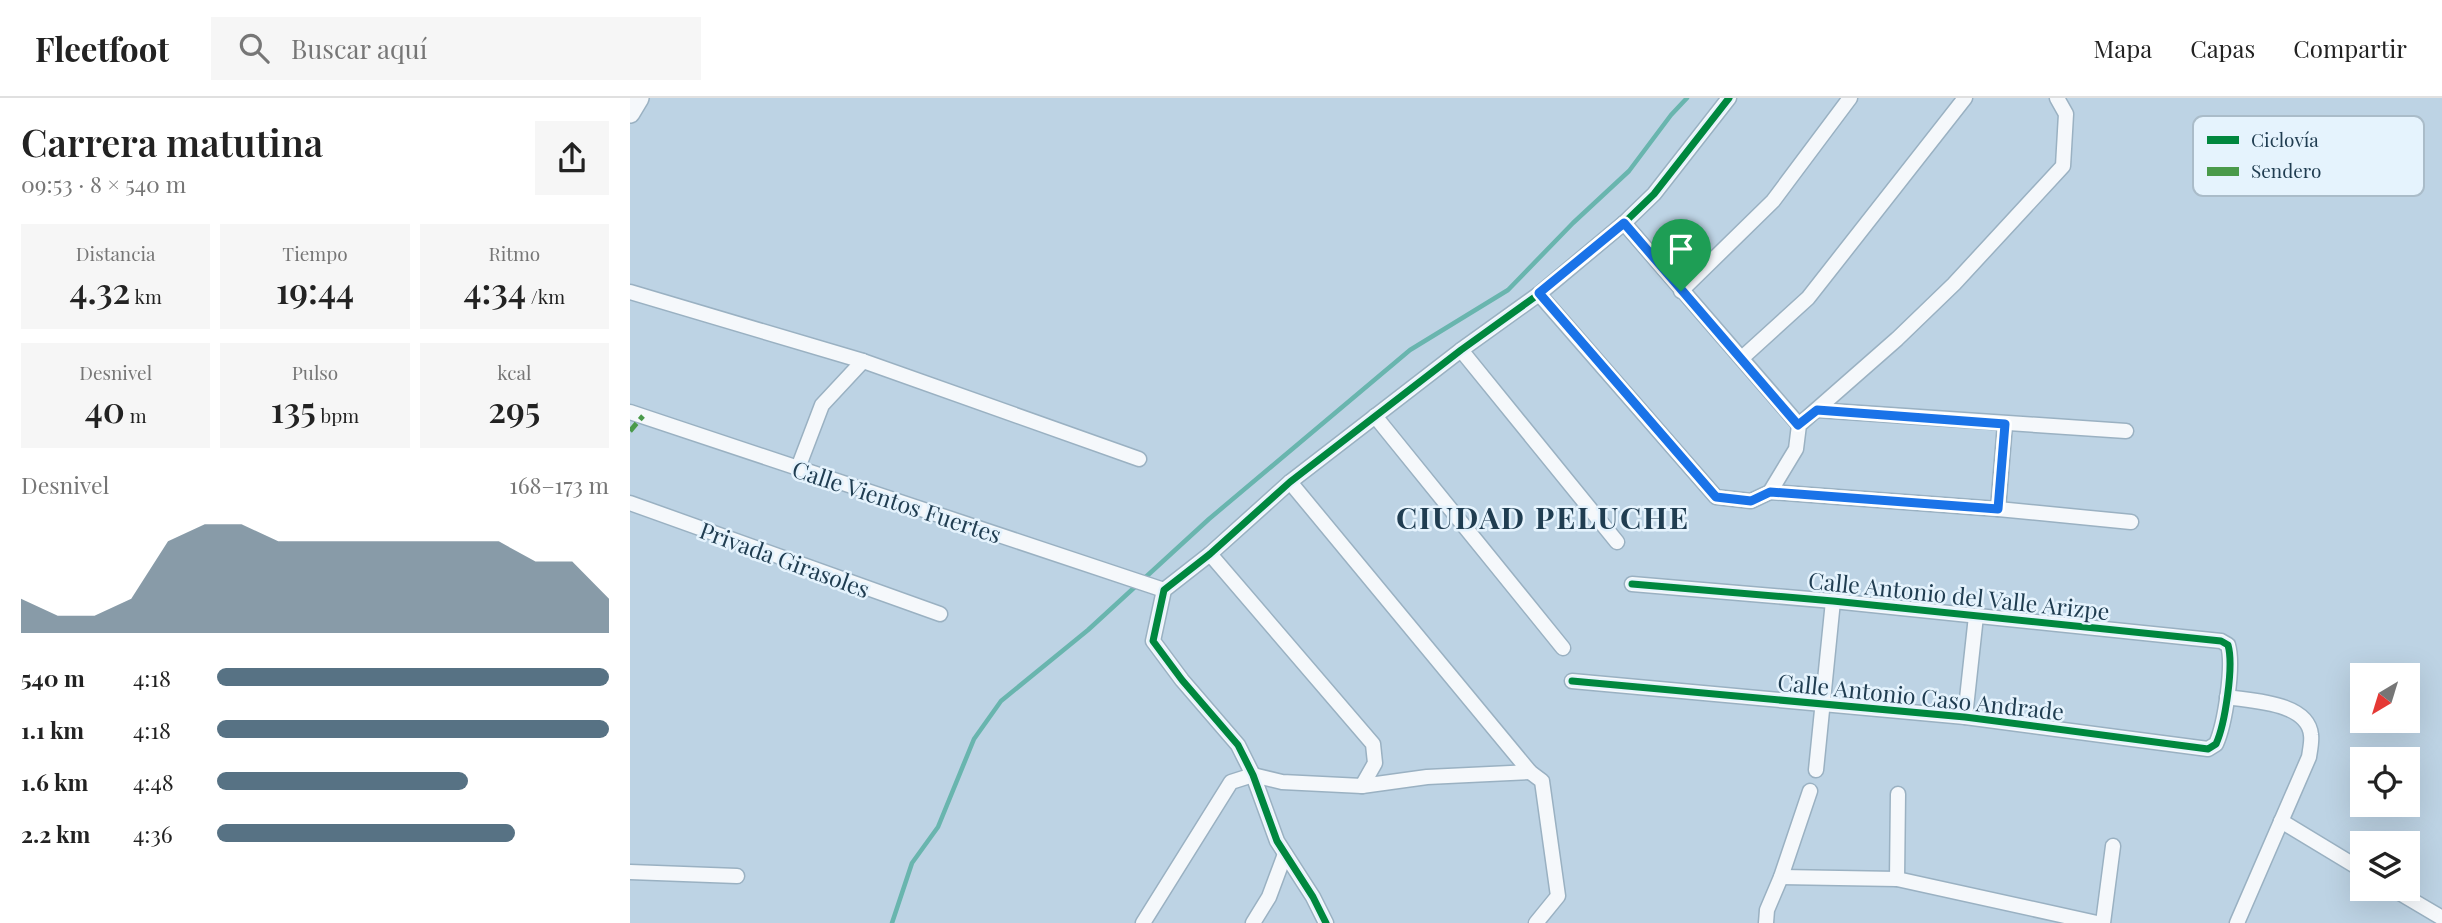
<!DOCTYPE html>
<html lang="es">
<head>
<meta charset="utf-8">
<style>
  :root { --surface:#fff; --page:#f6f6f6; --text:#222; --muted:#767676; --line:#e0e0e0; --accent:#577284 }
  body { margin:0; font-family:"Playfair Display",serif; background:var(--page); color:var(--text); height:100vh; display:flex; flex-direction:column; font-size:26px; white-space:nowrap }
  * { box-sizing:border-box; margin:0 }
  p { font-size:23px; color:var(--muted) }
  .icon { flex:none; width:38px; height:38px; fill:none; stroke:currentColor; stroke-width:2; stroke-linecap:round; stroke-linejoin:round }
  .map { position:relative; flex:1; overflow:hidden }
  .details { display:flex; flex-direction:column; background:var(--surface); width:630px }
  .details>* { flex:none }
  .needle { width:46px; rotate:218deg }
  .fabs { position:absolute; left:1720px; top:565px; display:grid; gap:14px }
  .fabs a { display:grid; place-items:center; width:70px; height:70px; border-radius:0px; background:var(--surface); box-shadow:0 7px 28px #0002; font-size:35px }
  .pin { position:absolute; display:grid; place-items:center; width:60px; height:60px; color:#fff; margin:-72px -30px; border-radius:50% 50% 50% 0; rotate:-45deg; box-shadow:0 0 7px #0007 }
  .pin .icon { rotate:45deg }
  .round { display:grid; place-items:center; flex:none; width:74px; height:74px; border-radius:0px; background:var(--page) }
  .head { display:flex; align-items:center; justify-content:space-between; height:119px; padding:0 21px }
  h1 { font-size:38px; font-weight:600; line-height:52px }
  .figures { display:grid; grid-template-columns:repeat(3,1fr); gap:10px; height:119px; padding:7px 21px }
  .figures div { display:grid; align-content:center; border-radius:0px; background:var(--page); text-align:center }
  .figures b { font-size:35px; font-weight:600 }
  .figures small { font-size:19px; font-weight:400 }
  .figures p { font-size:19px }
  .chart { height:196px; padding:14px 21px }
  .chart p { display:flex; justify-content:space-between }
  .chart svg { width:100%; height:126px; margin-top:7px; fill:var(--accent); opacity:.7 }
  ul { padding:0 21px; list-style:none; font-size:23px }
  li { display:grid; grid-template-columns:112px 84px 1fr; align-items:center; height:52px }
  li i { height:18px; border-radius:9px; background:var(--accent) }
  header { display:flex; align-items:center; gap:42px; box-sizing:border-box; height:98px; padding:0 35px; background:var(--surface); border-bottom:2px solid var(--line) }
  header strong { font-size:33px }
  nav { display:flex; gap:38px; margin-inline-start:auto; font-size:24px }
  .search { width:490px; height:63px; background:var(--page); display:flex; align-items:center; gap:18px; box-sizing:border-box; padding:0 24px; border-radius:0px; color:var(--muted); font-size:26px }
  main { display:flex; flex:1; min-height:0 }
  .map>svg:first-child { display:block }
</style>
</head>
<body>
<header>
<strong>Fleetfoot</strong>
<div class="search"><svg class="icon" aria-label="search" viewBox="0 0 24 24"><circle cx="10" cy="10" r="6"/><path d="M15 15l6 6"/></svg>Buscar aquí</div>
<nav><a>Mapa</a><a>Capas</a><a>Compartir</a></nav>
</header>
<main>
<section class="details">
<div class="head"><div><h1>Carrera matutina</h1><p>09:53 · 8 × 540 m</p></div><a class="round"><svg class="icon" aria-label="share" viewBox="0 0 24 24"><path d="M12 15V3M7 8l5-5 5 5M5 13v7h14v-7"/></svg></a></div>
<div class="figures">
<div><p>Distancia</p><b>4.32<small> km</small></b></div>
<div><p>Tiempo</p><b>19:44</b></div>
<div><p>Ritmo</p><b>4:34<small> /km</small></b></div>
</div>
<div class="figures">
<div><p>Desnivel</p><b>40<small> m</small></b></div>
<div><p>Pulso</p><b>135<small> bpm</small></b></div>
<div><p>kcal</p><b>295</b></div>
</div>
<div class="chart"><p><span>Desnivel</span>168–173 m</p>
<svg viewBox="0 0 160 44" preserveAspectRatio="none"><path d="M0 44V32L10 38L20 38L30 32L40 12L50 6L60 6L70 12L80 12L90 12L100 12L110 12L120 12L130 12L140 19L150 19L160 32V44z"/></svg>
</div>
<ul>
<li><b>540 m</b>4:18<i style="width:100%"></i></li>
<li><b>1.1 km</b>4:18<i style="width:100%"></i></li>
<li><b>1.6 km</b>4:48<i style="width:64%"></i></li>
<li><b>2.2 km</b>4:36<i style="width:76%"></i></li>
</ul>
</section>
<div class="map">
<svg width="1812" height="825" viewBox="0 0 1812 825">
  <rect width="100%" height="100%" fill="#bdd3e4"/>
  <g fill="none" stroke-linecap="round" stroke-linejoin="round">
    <polyline stroke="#69b5ae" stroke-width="4.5" points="262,825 282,765 308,729 344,641 371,603 458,532 579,421 780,252 878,192 943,125 999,73 1041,17 1057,0"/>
    <defs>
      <g id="minor">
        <polyline points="994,125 1169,327"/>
        <polyline points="1051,193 1143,103 1220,0"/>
        <polyline points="0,194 233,263 509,361"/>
        <polyline points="909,196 1086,399 1121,403 1140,394 1166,351 1169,327 1267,241 1324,186 1433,68 1436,16 1427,0"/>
        <polyline points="831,252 987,444"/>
        <polyline points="1112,260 1178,200 1335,0"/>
        <polyline points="1187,312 1496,333"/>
        <polyline points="0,314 534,492"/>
        <polyline points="745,318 933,550"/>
        <polyline points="168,370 192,307 233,263"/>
        <polyline points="660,384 900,674 912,683 928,798 906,825"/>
        <polyline points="1140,394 1368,411 1501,424"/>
        <polyline points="0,405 310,516"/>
        <polyline points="1368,411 1375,326"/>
        <polyline points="580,456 743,646 745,665 732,688"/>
        <path d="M942 583 1335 619 1578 651 1586 646C1595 626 1604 568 1598 547L1591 543 1203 503 1002 486"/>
        <path d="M1597 599C1621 603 1678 604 1681 637 1682 643 1680 652 1679 659L1607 825"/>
        <polyline points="1335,619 1346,518"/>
        <polyline points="1186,672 1203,503"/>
        <polyline points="1651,723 1732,772"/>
        <polyline points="0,774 107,778"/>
        <polyline points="1151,779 1267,781 1467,825"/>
        <polyline points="1267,781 1268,696"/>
        <polyline points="1763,791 1812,820"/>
        <polyline points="513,825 601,684 623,677 652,684 732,688 797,679 900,674"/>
        <polyline points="623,825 639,799 655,756"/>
        <polyline points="696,825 683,799 647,743 623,677 608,647 552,582 523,543 534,492 580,456 660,384 831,252 909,196 994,125 1024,96 1099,0"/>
        <polyline points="1136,825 1137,812 1151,779 1180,693"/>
        <polyline points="1473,825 1483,748"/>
      </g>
      <polyline id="tertiary" points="0,15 9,0"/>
    </defs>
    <use href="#minor" stroke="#9ab1c2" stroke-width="17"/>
    <use href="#tertiary" stroke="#9ab1c2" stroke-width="22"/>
    <use href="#minor" stroke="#f5f8fb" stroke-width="14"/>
    <use href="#tertiary" stroke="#f5f8fb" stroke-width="19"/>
    <polyline stroke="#4a9a4a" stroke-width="5" stroke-dasharray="10 5" stroke-linecap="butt" points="0,333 13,318"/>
    <defs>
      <g id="cycleway">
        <path d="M942 583 1335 619 1578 651 1586 646C1595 626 1604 568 1598 547L1591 543 1203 503 1002 486"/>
        <polyline points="696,825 683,799 647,743 623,677 608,647 552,582 523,543 534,492 580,456 660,384 831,252 909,196 994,125 1024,96 1099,0"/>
      </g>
    </defs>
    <use href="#cycleway" stroke="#e5f3fd" stroke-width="11"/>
    <use href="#cycleway" stroke="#00873e" stroke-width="7"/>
  </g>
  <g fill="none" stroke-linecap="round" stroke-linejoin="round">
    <defs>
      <polygon id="route" points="994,125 1168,327 1187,312 1375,326 1368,411 1140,394 1121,403 1086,399 909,195"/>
    </defs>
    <use href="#route" stroke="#fff" stroke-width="14"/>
    <use href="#route" stroke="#1a73e8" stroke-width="9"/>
  </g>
  <g text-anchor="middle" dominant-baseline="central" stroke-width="5" stroke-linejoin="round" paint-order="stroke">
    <g font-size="23" fill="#203d51" stroke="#e5f3fd">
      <text transform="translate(267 403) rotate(18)">Calle Vientos Fuertes</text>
      <text transform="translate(155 461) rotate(20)">Privada Girasoles</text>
      <text transform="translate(1329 497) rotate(6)">Calle Antonio del Valle Arizpe</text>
      <text transform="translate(1291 598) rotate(6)">Calle Antonio Caso Andrade</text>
    </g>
    <g font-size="30" font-weight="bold" letter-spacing="2" fill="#203d51" stroke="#e5f3fd">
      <text x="913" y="419">CIUDAD PELUCHE</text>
    </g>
  </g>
  <rect x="1563" y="18" width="231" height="80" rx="10" fill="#e5f3fd" stroke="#aabcc9" stroke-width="2"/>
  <rect x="1577" y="38" width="32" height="8" fill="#00873e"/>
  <rect x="1577" y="69" width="32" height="9" fill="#4a9a4a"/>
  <g font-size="19" fill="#203d51">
    <text x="1621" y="49">Ciclovía</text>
    <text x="1621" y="80">Sendero</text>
  </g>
</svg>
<div class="fabs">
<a><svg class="needle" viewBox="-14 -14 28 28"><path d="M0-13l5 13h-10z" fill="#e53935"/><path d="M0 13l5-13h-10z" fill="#767676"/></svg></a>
<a><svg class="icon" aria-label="locate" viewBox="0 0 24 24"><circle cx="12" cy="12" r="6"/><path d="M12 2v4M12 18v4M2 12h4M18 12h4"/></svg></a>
<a><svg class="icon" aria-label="layers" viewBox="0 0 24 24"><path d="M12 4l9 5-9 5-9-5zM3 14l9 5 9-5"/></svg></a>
</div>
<div class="pin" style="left:1051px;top:193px;background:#1e9e55"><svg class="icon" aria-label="arrive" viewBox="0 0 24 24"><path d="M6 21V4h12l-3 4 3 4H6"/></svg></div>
</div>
</main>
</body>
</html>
